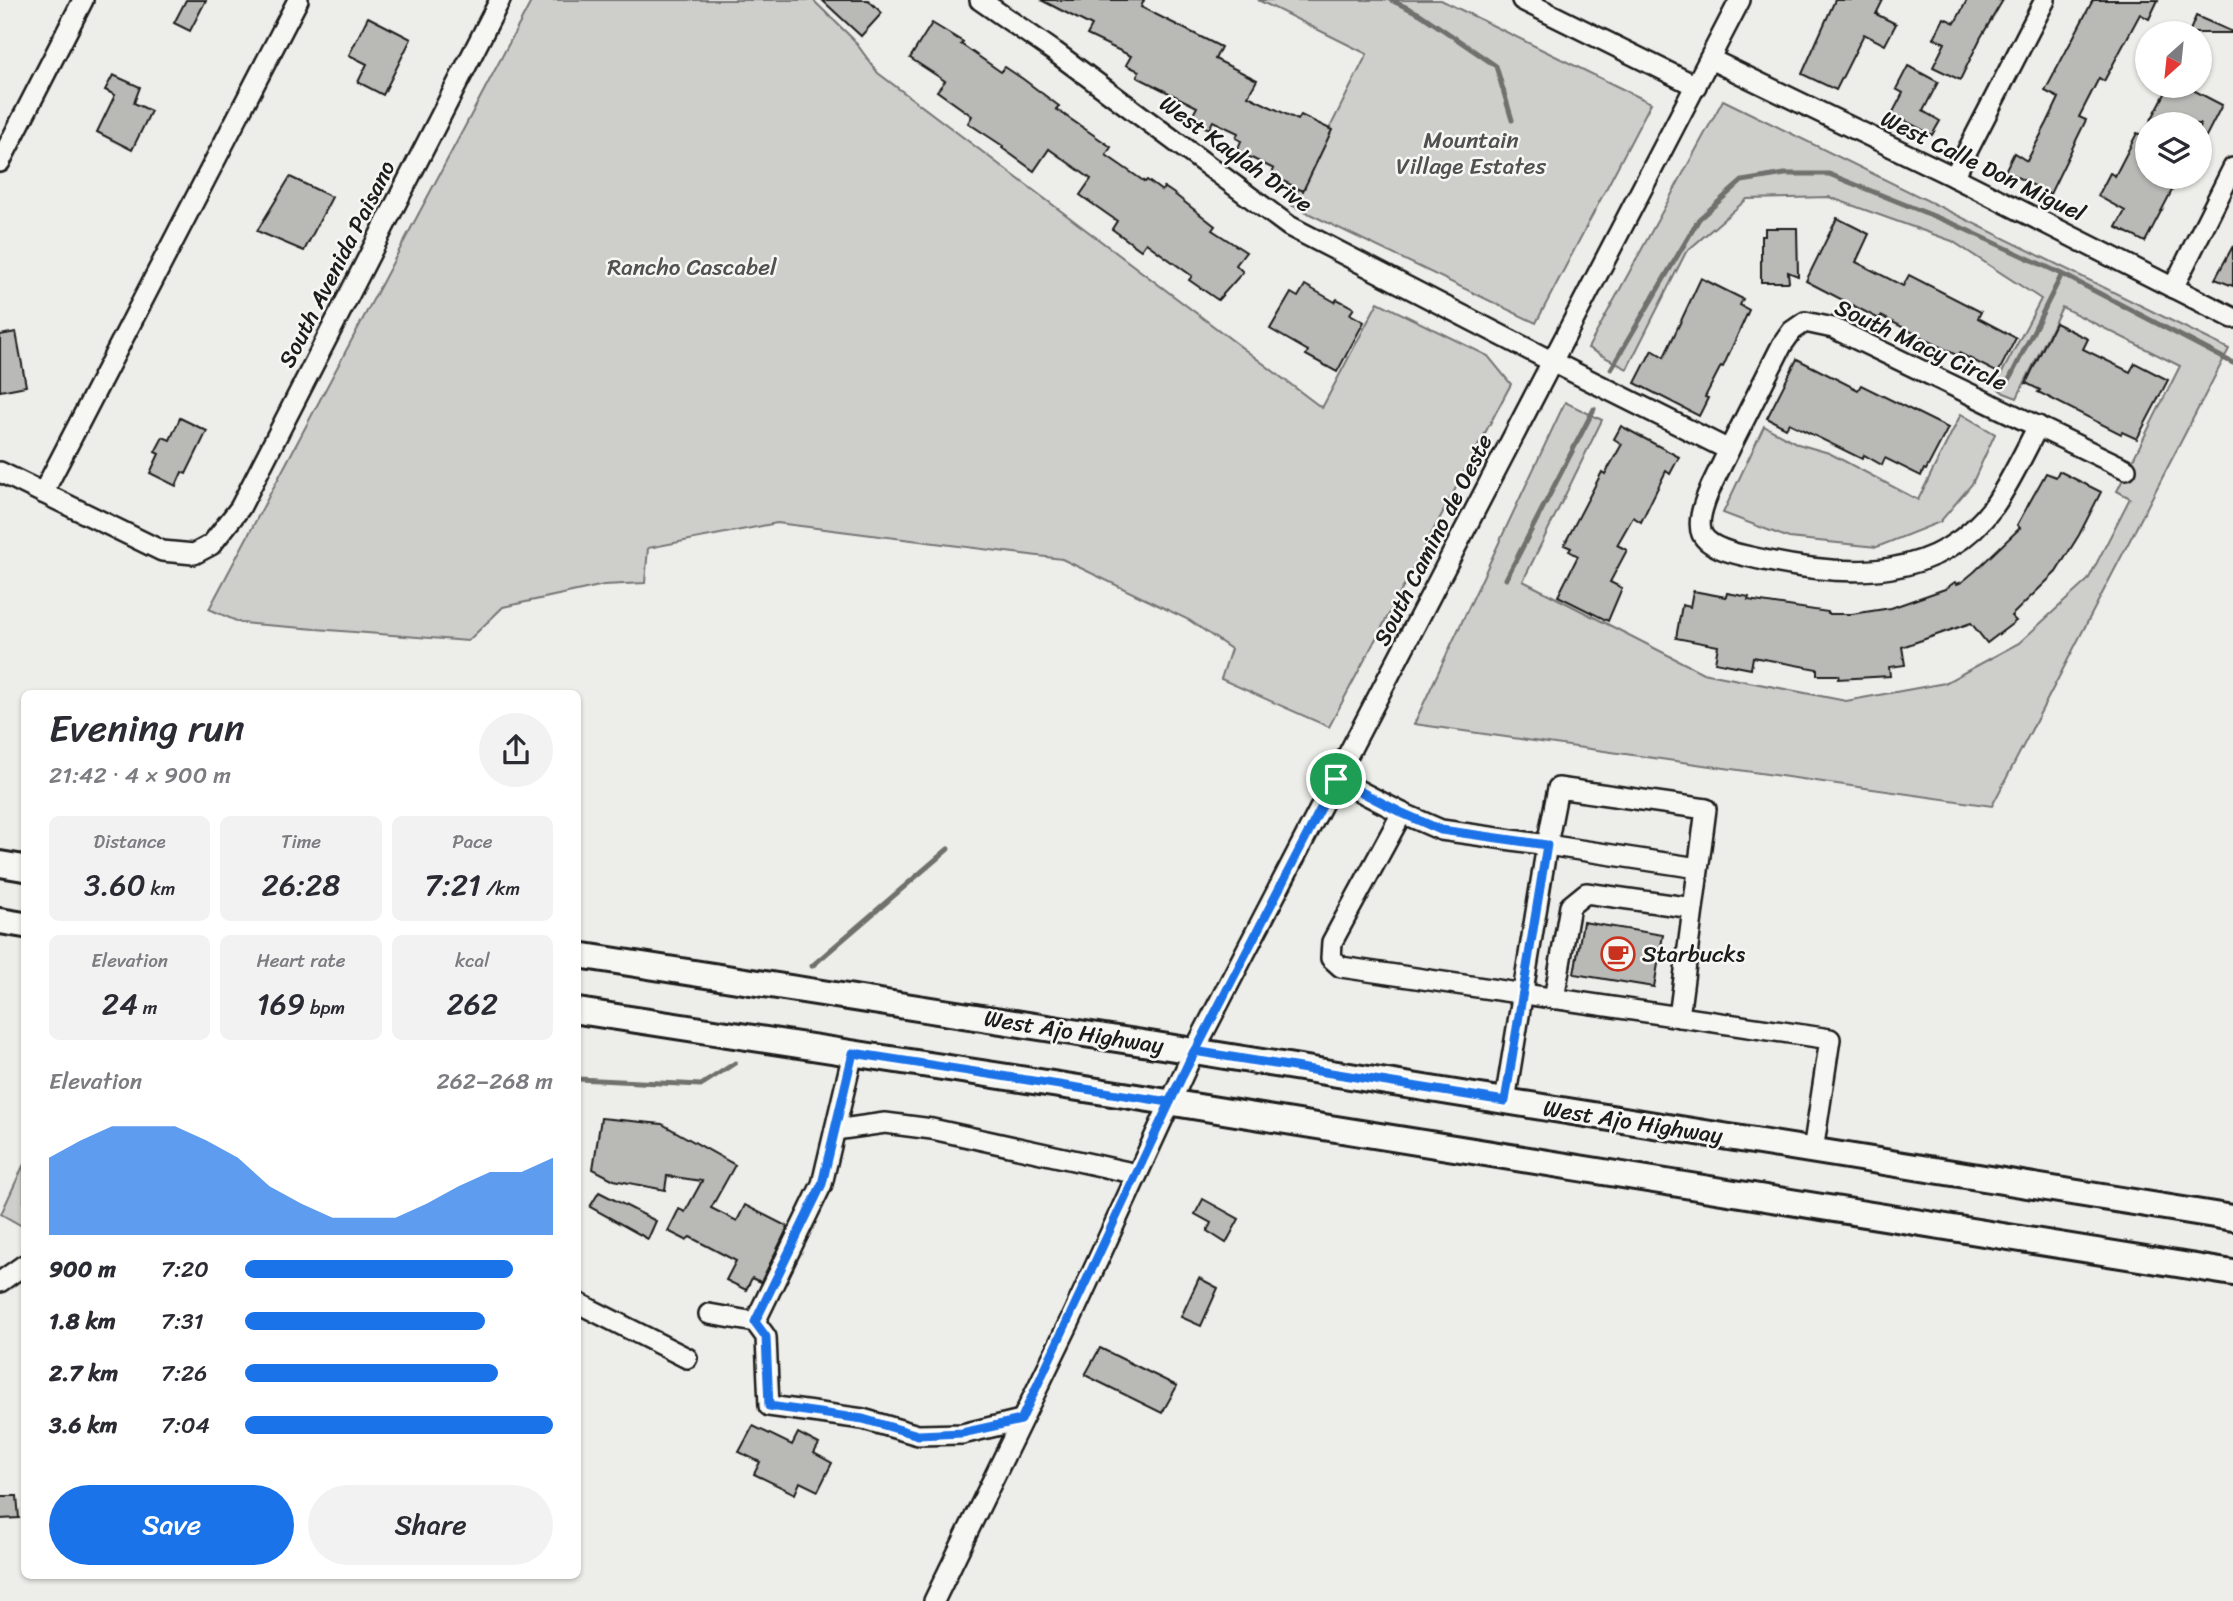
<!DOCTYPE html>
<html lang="en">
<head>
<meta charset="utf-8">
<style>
  :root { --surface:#fff; --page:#f2f2f3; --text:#2b2b33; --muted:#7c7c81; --accent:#1a73e8 }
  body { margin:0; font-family:Sriracha,sans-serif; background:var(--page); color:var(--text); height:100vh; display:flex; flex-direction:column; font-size:26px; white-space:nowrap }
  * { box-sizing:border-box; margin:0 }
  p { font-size:23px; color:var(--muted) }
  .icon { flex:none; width:38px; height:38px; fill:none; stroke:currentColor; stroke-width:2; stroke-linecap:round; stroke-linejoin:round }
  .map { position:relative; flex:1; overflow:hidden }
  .panel { position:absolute; left:21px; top:690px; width:560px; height:889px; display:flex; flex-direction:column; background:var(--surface); border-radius:10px; box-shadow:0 2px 5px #0004 }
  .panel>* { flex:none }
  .needle { width:46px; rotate:207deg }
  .controls { position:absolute; left:2135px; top:21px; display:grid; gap:14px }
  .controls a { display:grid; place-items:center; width:77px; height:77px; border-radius:50%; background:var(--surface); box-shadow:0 2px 5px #0004; font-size:35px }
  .pin { position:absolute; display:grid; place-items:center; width:60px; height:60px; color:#fff; margin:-30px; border:4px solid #fff; border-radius:50%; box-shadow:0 2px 7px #0007 }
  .round { display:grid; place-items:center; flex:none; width:74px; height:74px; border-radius:37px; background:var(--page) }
  .overview { display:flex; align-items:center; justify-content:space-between; height:119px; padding:0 28px }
  h1 { font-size:38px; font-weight:600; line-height:52px }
  .stats { display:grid; grid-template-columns:repeat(3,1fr); gap:10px; height:119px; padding:7px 28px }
  .stats div { display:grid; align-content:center; border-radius:10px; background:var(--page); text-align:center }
  .stats b { font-size:30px; font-weight:600 }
  .stats small { font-size:19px; font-weight:400 }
  .stats p { font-size:19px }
  .chart { height:196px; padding:14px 28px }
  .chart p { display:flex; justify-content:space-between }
  .chart svg { width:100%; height:126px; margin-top:7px; fill:var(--accent); opacity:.7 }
  .action { display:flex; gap:14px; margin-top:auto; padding:14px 28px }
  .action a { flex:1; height:80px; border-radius:42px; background:var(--accent); color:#fff; font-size:28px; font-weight:600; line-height:80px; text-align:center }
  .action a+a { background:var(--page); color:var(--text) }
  ul { padding:0 28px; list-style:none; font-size:23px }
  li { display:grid; grid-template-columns:112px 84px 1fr; align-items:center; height:52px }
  li i { height:18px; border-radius:9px; background:var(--accent) }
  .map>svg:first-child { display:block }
</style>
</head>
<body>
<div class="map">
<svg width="2233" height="1601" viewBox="0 0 2233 1601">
  <rect width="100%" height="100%" fill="#edede9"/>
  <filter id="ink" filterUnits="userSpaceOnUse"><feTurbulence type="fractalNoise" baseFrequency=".0143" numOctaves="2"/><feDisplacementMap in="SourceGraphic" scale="14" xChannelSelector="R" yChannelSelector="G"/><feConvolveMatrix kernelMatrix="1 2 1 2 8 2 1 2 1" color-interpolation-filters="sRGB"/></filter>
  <g filter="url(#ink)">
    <g fill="#cececb" stroke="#757574" stroke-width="2">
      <polygon points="532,0 813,0 853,39 878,73 1322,408 1378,302 1488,356 1511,384 1329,727 1221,679 1231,649 1189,620 1062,559 777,523 648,548 645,583 604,585 503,607 468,641 241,623 209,609"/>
      <polygon points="1258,0 1441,0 1651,103 1536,323 1291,205 1367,54"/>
      <polygon points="1723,100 2229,349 1992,806 1414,724 1565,402 1602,420 1523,581 1703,673 1846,701 1945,683 2019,643 2088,580 2130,498 2117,491 2180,366 2062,307 2017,398 2004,393 1995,386 2041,299 1952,241 1829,197 1747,199 1686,252 1627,369 1588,348"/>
      <polygon points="1961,414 1995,434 1972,484 1940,522 1877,547 1789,538 1723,513 1764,426 1798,444 1829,453 1918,500"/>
      <polygon points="24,1164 24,1227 1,1214"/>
    </g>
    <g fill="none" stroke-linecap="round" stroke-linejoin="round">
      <g stroke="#6f6f6d" stroke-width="5">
        <polyline points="1391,0 1420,14 1496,66 1512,120"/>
        <polyline points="1611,369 1699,219 1742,181 1785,174 1829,174 1956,225 2062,274 2233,363"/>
        <polyline points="2008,382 2062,274"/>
        <polyline points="1506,579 1594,409"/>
        <polyline points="812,966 948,849"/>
        <polyline points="578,1079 701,1085 735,1063"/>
      </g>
    </g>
    <g fill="#b9b9b6" stroke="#1c1c1c" stroke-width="2">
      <polygon points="186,0 206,0 190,31 174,23"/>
      <polygon points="822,0 868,0 882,13 861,36"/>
      <polygon points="1041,0 1144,0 1141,7 1221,47 1215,59 1257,80 1248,96 1298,120 1301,115 1332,130 1303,191 1271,175 1274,169 1237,151 1241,141 1236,138 1238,133 1213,121 1209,129 1190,120 1197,107 1137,77 1139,71 1126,65 1131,56 1087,35 1092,26"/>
      <polygon points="1835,0 1883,0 1876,14 1896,24 1885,45 1864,34 1836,90 1802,74"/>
      <polygon points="1967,0 2003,0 1981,37 1960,80 1933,67 1945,43 1934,38 1944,18 1955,23"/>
      <polygon points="2093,0 2158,0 2149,19 2140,14 2104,81 2099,78 2079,117 2086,120 2050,194 2005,171 2014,153 2027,161 2047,123 2059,98 2045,91"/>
      <polygon points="2196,16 2233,32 2233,33 2189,33"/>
      <polygon points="368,17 411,39 383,95 358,82 367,64 349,55"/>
      <polygon points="932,23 963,42 961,44 1001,72 1005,67 1023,79 1059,106 1056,109 1111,147 1106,155 1145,182 1147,180 1162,191 1164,187 1173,193 1215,226 1212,230 1246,252 1236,265 1243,272 1218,300 1189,280 1192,276 1146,243 1141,250 1112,229 1117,221 1080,195 1091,179 1049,149 1034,171 1002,148 1003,146 968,123 972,116 937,91 945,81 910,58"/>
      <polygon points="1908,66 1938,82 1923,111 1940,121 1932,135 1892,114 1903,93 1896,89"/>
      <polygon points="113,75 140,87 134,103 151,111 132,150 97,132 115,95 105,90"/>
      <polygon points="2169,86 2194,86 2193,90 2222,105 2200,148 2200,124 2149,124"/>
      <polygon points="2137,133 2147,138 2147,177 2179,177 2145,242 2116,227 2125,211 2098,196 2110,173 2115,176"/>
      <polygon points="290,177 332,197 304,251 257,231"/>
      <polygon points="1837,218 1869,234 1856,262 1903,286 1909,275 1981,312 1978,318 2016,338 1998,373 1959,353 1958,356 1881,316 1879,319 1806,281"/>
      <polygon points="1765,228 1797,228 1798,276 1788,272 1789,282 1761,282 1761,236 1765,236"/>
      <polygon points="2233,246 2233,286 2215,279"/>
      <polygon points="1701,278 1743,299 1740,305 1749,310 1723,367 1721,366 1705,397 1708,398 1699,416 1635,383 1652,350 1664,357"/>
      <polygon points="1305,285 1335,302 1337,299 1354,308 1350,314 1364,322 1337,372 1306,355 1308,351 1270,329 1291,293 1298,297"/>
      <polygon points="2055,323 2088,339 2083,349 2130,372 2135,363 2168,380 2137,439 2122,432 2121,434 2038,392 2040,390 2026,383"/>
      <polygon points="16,332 26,386 0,391 0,335"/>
      <polygon points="1797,359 1858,390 1861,385 1948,428 1926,470 1924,469 1921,476 1885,458 1882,465 1864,455 1862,459 1789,423 1786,428 1767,418"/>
      <polygon points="180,418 207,431 186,474 182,472 176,486 150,473 159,454 155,452 163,437 170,440"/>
      <polygon points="1621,426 1679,457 1670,474 1666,471 1641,522 1633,517 1617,545 1627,550 1610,582 1622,588 1608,621 1558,596 1578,556 1569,551 1571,548 1564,545 1602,472 1605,474 1622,444 1614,439"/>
      <polygon points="2059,471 2101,492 2079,535 2056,572 2011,616 2016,621 1987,643 1971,623 1902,647 1905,665 1889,667 1890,676 1838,679 1839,675 1817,675 1817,669 1753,657 1751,669 1715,662 1718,646 1676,638 1682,605 1690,607 1693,591 1726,597 1727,593 1749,597 1748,600 1828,612 1828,614 1852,614 1891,608 1945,589 1955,582 1957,584 1962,582 1974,572 2020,528 2017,525 2046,473 2056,477"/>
      <polygon points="1583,922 1663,935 1654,987 1574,974"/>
      <polygon points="601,1118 662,1124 735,1165 711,1208 737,1221 745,1205 788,1227 761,1282 752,1278 746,1290 726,1280 736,1261 690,1237 686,1240 668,1231 679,1209 685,1212 702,1181 667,1176 665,1190 614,1180 593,1169"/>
      <polygon points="599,1192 656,1221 648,1239 590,1207"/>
      <polygon points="1203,1199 1239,1219 1226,1243 1207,1231 1211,1223 1195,1214"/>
      <polygon points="1199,1278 1218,1288 1201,1326 1181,1317"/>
      <polygon points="1100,1348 1177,1386 1162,1413 1085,1375"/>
      <polygon points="753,1426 792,1445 798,1433 819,1444 814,1453 832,1463 818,1491 800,1482 795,1494 754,1474 760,1462 739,1452"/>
      <polygon points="0,1496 17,1496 19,1518 0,1519"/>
    </g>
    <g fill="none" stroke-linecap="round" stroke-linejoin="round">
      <defs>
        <g id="minor">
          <polyline points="980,0 1055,52 1289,226 1553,362 1729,450 1782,345 1792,331 1805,322 1833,328 2126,469"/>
          <polyline points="1522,0 1696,86"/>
          <polyline points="1710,59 1954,177 2233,318"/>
          <polyline points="0,162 83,0"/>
          <polyline points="1954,177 2045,0"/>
          <polyline points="2173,288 2233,168"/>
          <path d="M1729 450C1720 470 1693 513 1702 534 1710 551 1748 556 1764 560 1848 578 1938 582 1994 506 2011 481 2024 453 2038 426"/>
          <polyline points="0,472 162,551 194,554 211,545 240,508 500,0"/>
          <polyline points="43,493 298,0"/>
          <polyline points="1336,779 1402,813 1332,942 1331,958 1341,967 1830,1039 1813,1151"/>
          <polyline points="1402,813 1441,830 1547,845 1505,1101"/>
          <polyline points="1554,999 1570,906 1586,893 1693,908"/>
          <polyline points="1679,1017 1706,809 1558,788 1547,845 1698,868"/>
          <polyline points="835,1130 885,1123 932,1129 1137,1174"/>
          <polyline points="0,1282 24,1265"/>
          <polyline points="578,1303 687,1358"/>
          <polyline points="709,1314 755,1322 822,1184 853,1053"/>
          <polyline points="755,1322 766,1337 769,1406 863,1419 918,1435 962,1434 1021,1420"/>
          <polyline points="934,1601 1070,1321 1194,1051 1740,0"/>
        </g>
        <g id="major">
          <polyline points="0,864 24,868"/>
          <polyline points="0,921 24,925"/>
          <polyline points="578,955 1194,1051 2233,1218"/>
          <polyline points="578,1011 1124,1095 2233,1273"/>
        </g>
      </defs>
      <use href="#minor" stroke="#1c1c1c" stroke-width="24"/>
      <use href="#major" stroke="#1c1c1c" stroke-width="30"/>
      <use href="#minor" stroke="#f6f6f2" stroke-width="19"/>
      <use href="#major" stroke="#f6f6f2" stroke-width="24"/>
    </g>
  </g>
  <g fill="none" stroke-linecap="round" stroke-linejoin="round" filter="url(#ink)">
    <defs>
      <polyline id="route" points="1336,779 1169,1102 853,1053 822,1184 755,1322 766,1337 769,1406 863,1419 918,1435 962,1433 1021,1420 1194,1051 1505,1101 1547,845 1441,830 1402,813 1336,779"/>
    </defs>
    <use href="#route" stroke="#fff" stroke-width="14"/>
    <use href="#route" stroke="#1a73e8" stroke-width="9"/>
  </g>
  <defs>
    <symbol id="cafe-ring" viewBox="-11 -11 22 22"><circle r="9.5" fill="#f6f6f2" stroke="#c8321e" stroke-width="1.5"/><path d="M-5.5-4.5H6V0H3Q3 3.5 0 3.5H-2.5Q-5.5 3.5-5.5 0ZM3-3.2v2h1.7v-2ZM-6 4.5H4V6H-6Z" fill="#c8321e"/></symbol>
  </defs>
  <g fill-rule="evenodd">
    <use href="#cafe-ring" x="1599" y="935" width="38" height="38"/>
  </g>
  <g text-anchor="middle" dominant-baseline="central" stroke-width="5" stroke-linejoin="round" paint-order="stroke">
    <g font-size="23" fill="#515151" stroke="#f6f6f2">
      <text x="1471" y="140">Mountain<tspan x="1471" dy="26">Village Estates</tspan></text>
      <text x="692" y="267">Rancho Cascabel</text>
    </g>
    <g font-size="23" fill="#1c1c1c" stroke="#f6f6f2">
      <text transform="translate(1236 154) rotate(36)">West Kaylah Drive</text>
      <text transform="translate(1983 166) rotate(26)">West Calle Don Miguel</text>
      <text transform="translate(337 264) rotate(-63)">South Avenida Paisano</text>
      <text transform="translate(1921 345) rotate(25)">South Macy Circle</text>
      <text transform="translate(1433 540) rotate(-63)">South Camino de Oeste</text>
      <text transform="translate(1074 1032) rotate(9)">West Ajo Highway</text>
      <text transform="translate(1633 1122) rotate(9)">West Ajo Highway</text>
    </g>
    <g font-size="23" fill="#1c1c1c" stroke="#f6f6f2" text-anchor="start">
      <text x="1642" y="954">Starbucks</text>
    </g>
  </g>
</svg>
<div class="controls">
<a><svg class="needle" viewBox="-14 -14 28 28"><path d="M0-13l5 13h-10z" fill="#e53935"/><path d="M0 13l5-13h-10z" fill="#7c7c81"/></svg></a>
<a><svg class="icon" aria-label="layers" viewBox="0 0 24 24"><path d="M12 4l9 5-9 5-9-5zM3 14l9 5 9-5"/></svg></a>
</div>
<div class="pin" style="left:1336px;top:779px;background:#1e9e55"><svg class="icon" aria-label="arrive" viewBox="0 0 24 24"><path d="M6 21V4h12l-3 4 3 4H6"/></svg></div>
<section class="panel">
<div class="overview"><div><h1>Evening run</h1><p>21:42 · 4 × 900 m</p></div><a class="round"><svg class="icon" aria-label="share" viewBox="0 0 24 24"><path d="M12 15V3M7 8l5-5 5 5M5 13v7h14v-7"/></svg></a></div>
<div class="stats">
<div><p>Distance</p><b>3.60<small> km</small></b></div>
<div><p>Time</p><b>26:28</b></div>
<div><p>Pace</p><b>7:21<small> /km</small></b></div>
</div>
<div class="stats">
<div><p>Elevation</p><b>24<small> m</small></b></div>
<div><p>Heart rate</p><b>169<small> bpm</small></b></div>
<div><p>kcal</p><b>262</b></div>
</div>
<div class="chart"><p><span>Elevation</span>262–268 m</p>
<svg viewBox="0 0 160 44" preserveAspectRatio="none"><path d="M0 44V17L10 11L20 6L30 6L40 6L50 11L60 17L70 27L80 33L90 38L100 38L110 38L120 33L130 27L140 22L150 22L160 17V44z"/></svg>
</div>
<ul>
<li><b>900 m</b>7:20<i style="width:87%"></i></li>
<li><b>1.8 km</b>7:31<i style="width:78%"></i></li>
<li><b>2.7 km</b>7:26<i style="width:82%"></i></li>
<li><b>3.6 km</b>7:04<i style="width:100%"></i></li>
</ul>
<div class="action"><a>Save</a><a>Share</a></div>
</section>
</div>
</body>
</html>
